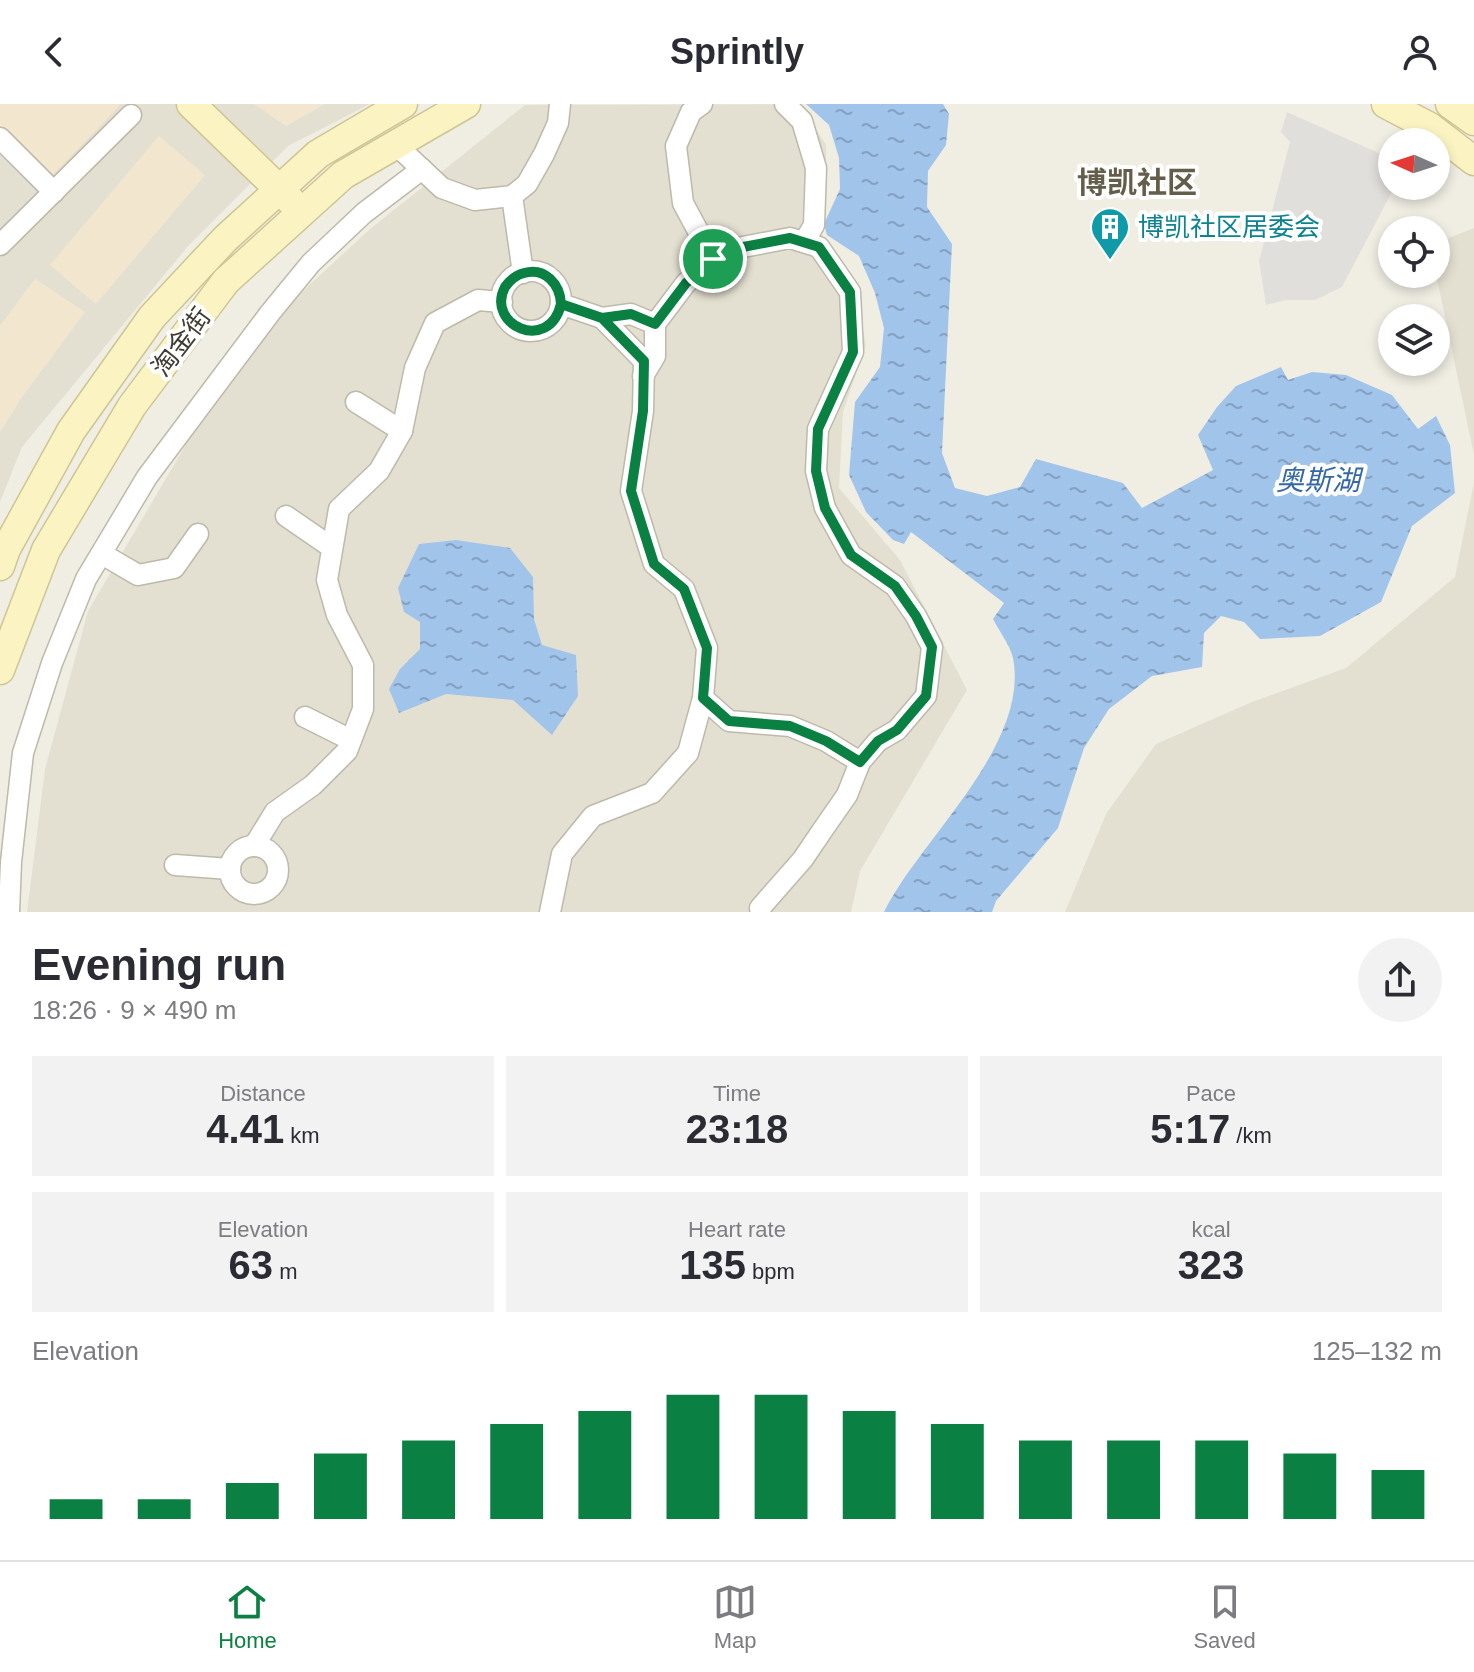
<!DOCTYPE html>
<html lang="en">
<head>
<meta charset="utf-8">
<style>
  :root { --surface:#fff; --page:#f2f2f3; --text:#2b2b33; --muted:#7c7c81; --line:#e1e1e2; --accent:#0b8043 }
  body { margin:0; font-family:Helvetica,"Noto Sans SC",sans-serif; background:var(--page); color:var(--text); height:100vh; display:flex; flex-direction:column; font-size:30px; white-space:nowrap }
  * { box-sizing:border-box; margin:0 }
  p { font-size:26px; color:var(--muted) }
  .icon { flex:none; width:44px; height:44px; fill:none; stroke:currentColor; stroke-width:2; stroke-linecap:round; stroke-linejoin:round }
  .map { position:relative; height:808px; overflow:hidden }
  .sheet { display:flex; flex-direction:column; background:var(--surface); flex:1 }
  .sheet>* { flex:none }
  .needle { width:52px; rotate:273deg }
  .controls { position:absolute; left:1378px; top:24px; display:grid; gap:16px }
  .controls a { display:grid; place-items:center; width:72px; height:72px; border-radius:50%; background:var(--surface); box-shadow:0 4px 12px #0003; font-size:40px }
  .pin { position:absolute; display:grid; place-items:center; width:68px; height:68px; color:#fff; margin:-34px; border:4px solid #fff; border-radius:50%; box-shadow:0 2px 8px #0007 }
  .round { display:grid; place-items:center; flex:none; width:84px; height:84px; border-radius:42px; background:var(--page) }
  .headline { display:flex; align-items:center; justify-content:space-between; height:136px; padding:0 32px }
  h1 { font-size:44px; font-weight:800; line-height:60px }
  .metrics { display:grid; grid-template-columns:repeat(3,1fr); gap:12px; height:136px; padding:8px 32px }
  .metrics div { display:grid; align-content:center; border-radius:0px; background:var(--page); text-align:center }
  .metrics b { font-size:40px; font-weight:800 }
  .metrics small { font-size:22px; font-weight:400 }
  .metrics p { font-size:22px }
  .chart { height:224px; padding:16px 32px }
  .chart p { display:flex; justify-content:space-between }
  .chart svg { width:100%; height:144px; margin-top:8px; stroke:var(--accent); stroke-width:6 }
  header { display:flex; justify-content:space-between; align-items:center; height:104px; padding:0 32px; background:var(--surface); font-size:36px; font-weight:800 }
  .tabs { display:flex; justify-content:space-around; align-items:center; height:112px; border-top:2px solid var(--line); background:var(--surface); font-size:22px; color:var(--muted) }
  .tabs a { display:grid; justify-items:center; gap:4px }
  .tabs .selected { color:var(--accent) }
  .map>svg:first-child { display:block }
</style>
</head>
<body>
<header><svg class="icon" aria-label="back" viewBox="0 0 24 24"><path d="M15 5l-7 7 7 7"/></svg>Sprintly<svg class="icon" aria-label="person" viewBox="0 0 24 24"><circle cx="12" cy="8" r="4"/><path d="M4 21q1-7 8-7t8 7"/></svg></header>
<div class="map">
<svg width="1474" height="808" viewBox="0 0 1474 808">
  <defs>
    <pattern id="water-ripples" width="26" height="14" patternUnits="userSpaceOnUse" patternTransform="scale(2)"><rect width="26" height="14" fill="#a1c4eb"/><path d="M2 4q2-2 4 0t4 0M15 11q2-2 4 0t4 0" fill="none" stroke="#85a0bf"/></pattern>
  </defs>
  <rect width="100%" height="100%" fill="#f0eee3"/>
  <g fill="#e4e0d1">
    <polygon points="0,0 370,0 288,42 189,141 22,343 0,398"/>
    <polygon points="800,0 826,41 826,91 819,133 850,168 866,241 843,308 839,384 900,456 967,586 860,767 851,808 27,808 45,665 88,507 188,337 292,197 370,125 525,1"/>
    <polygon points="1474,124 1474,351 1436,170 1436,139"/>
    <polygon points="1474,378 1474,808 1065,808 1106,710 1156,640 1252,598 1346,564 1455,473"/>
  </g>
  <g fill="#f2e7ce">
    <polygon points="0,0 119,0 120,1 48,76 0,28"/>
    <polygon points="254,0 325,0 286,22"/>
    <polygon points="159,32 205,71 96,200 50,161"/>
    <polygon points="35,175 85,208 22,293 0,328 0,222"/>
  </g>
  <polygon fill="#e1dfdb" points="1287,8 1392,55 1392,82 1395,82 1342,183 1315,196 1286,196 1266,201 1259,157 1290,38 1281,28"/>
  <g fill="url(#water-ripples)">
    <path d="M806 0H943L949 10 946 41 928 67 927 103 952 140 942 349 955 384 987 392 1020 383 1036 355 1123 379 1142 404 1213 366 1198 331 1217 303 1236 282 1281 263 1288 276 1312 268 1346 271 1392 291 1418 325 1436 312 1450 341 1455 389 1412 422 1381 498 1320 532 1260 535 1244 518 1221 512 1204 529 1202 563 1152 572 1109 605 1084 644 1058 724 996 797 992 808H884C920 735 1030 642 1013 554 1010 541 999 527 993 515L1004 499 911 428 904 440 893 436 866 408 849 371 855 298 880 263 884 224 875 189 859 152 827 131 824 120 840 85 839 54 829 21Z"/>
    <polygon points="456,436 510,444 533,473 534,515 542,541 576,551 578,592 552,631 513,596 446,590 399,609 389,585 400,565 420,545 420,518 404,508 398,484 419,440"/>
  </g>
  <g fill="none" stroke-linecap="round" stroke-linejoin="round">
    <defs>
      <g id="street">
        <polyline points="702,0 691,8 676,42 683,99 713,155"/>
        <polyline points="785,0 802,17 816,64 814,121 804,138"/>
        <polyline points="0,34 54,88"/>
        <polyline points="395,40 442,84 475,96 512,92 527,80 544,50 558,19 560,0"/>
        <polyline points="512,92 523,169"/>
        <polyline points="0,141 131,11"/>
        <circle cx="531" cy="197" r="30"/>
        <polyline points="602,214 631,210 655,220"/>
        <polyline points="643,272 655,252 655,220 686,179 722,147 790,134 819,143 850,188 853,248 818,325 816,367 825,404 851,451 895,482 916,512 932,543 926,592 897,626 878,637 860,658 847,691 824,724 803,755 760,804"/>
        <polyline points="356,298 402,327"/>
        <polyline points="286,412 331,443"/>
        <polyline points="102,450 138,471 174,464 198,430"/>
        <polyline points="703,594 729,617 790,622 826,637 860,658"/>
        <polyline points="305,613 351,636"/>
        <circle cx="254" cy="766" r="24"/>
        <polyline points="254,742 275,708 313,681 347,647 363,605 363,561 337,511 327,476 339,405 379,367 402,327 415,264 435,219 478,196 502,198"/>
        <polyline points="175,761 230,765"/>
        <polyline points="9,808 11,758 23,649 52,559 86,475 147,373 270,209 311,159 364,109 422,65"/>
        <polyline points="550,808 562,750 593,712 652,689 688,649 703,594 707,544 684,485 654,460 631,387 643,307 644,257 602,214 561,200"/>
      </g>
      <g id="secondary">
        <polyline points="191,0 291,97"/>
        <polyline points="1386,0 1430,23 1474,57"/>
        <polyline points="1450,0 1474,17"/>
        <polyline points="0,462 6,445 71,327 152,213 225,135 318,50 403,0"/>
        <polyline points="0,566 46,446 132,302 226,177 343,71 466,0"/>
      </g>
    </defs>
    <use href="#street" stroke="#beb9a9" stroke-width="23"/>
    <use href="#secondary" stroke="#cec595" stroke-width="31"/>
    <use href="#street" stroke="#fff" stroke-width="20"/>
    <use href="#secondary" stroke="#fbf4c2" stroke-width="28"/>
  </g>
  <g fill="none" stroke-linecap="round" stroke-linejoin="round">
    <defs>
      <path id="route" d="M713 155 686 179 655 220 631 210 602 214 561 200C549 250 485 221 505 183 510 176 516 171 524 169 545 163 560 180 561 200L602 214 644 257 643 307 631 387 654 460 684 485 707 544 703 594 729 617 790 622 826 637 860 658 878 637 897 626 926 592 932 543 916 512 895 482 851 451 825 404 816 367 818 325 853 248 850 188 819 143 790 134 722 147 713 155"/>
    </defs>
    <use href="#route" stroke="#fff" stroke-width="16"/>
    <use href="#route" stroke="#0b8043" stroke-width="10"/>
  </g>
  <defs>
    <symbol id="building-pin" viewBox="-11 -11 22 30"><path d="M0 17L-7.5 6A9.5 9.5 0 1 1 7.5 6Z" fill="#0f9aa8" stroke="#fff"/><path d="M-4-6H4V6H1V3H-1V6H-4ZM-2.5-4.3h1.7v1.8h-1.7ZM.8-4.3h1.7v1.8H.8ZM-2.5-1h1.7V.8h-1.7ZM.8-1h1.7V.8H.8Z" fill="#fff"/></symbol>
  </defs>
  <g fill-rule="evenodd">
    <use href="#building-pin" x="1088" y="101" width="44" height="60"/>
  </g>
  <g text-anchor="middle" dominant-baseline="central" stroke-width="8" stroke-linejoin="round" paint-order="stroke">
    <g font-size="26" fill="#0d838f" stroke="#fff" text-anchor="start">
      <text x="1138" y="123">博凯社区居委会</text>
    </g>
    <g font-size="26" fill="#413d33" stroke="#fff">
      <text transform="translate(181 238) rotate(-53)">淘金街</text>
    </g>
    <g font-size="28" font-style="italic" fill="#3469a6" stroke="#fff">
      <text x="1318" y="376">奥斯湖</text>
    </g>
    <g font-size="30" font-weight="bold" fill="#645d4b" stroke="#fff">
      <text x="1137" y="78">博凯社区</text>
    </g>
  </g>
</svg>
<div class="controls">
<a><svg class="needle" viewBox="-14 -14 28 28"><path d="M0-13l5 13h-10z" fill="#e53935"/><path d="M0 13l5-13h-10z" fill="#7c7c81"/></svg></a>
<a><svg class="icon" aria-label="locate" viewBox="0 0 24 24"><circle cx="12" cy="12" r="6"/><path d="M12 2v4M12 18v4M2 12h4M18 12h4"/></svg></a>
<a><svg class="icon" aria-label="layers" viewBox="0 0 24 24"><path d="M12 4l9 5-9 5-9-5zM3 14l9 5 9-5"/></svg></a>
</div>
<div class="pin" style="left:713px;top:155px;background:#1e9e55"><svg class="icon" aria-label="arrive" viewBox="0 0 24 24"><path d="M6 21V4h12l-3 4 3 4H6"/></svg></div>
</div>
<section class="sheet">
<div class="headline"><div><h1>Evening run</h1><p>18:26 · 9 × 490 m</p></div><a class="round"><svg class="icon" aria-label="share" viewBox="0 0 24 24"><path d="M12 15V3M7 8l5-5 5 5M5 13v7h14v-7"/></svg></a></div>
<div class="metrics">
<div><p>Distance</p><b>4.41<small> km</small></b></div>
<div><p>Time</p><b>23:18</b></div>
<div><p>Pace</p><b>5:17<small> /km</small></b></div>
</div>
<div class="metrics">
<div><p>Elevation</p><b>63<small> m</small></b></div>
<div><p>Heart rate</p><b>135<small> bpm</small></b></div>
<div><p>kcal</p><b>323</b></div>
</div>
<div class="chart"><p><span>Elevation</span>125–132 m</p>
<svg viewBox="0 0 160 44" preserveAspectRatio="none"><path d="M5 44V38M15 44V38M25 44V33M35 44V24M45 44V20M55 44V15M65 44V11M75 44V6M85 44V6M95 44V11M105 44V15M115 44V20M125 44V20M135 44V20M145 44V24M155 44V29"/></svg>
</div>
</section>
<nav class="tabs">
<a class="selected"><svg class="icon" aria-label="home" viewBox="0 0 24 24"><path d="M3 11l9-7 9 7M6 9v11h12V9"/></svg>Home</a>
<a><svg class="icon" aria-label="map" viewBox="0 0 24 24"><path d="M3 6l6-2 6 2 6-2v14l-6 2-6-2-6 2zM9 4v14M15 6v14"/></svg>Map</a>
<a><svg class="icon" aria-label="saved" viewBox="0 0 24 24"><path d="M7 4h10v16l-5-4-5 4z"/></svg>Saved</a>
</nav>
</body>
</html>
